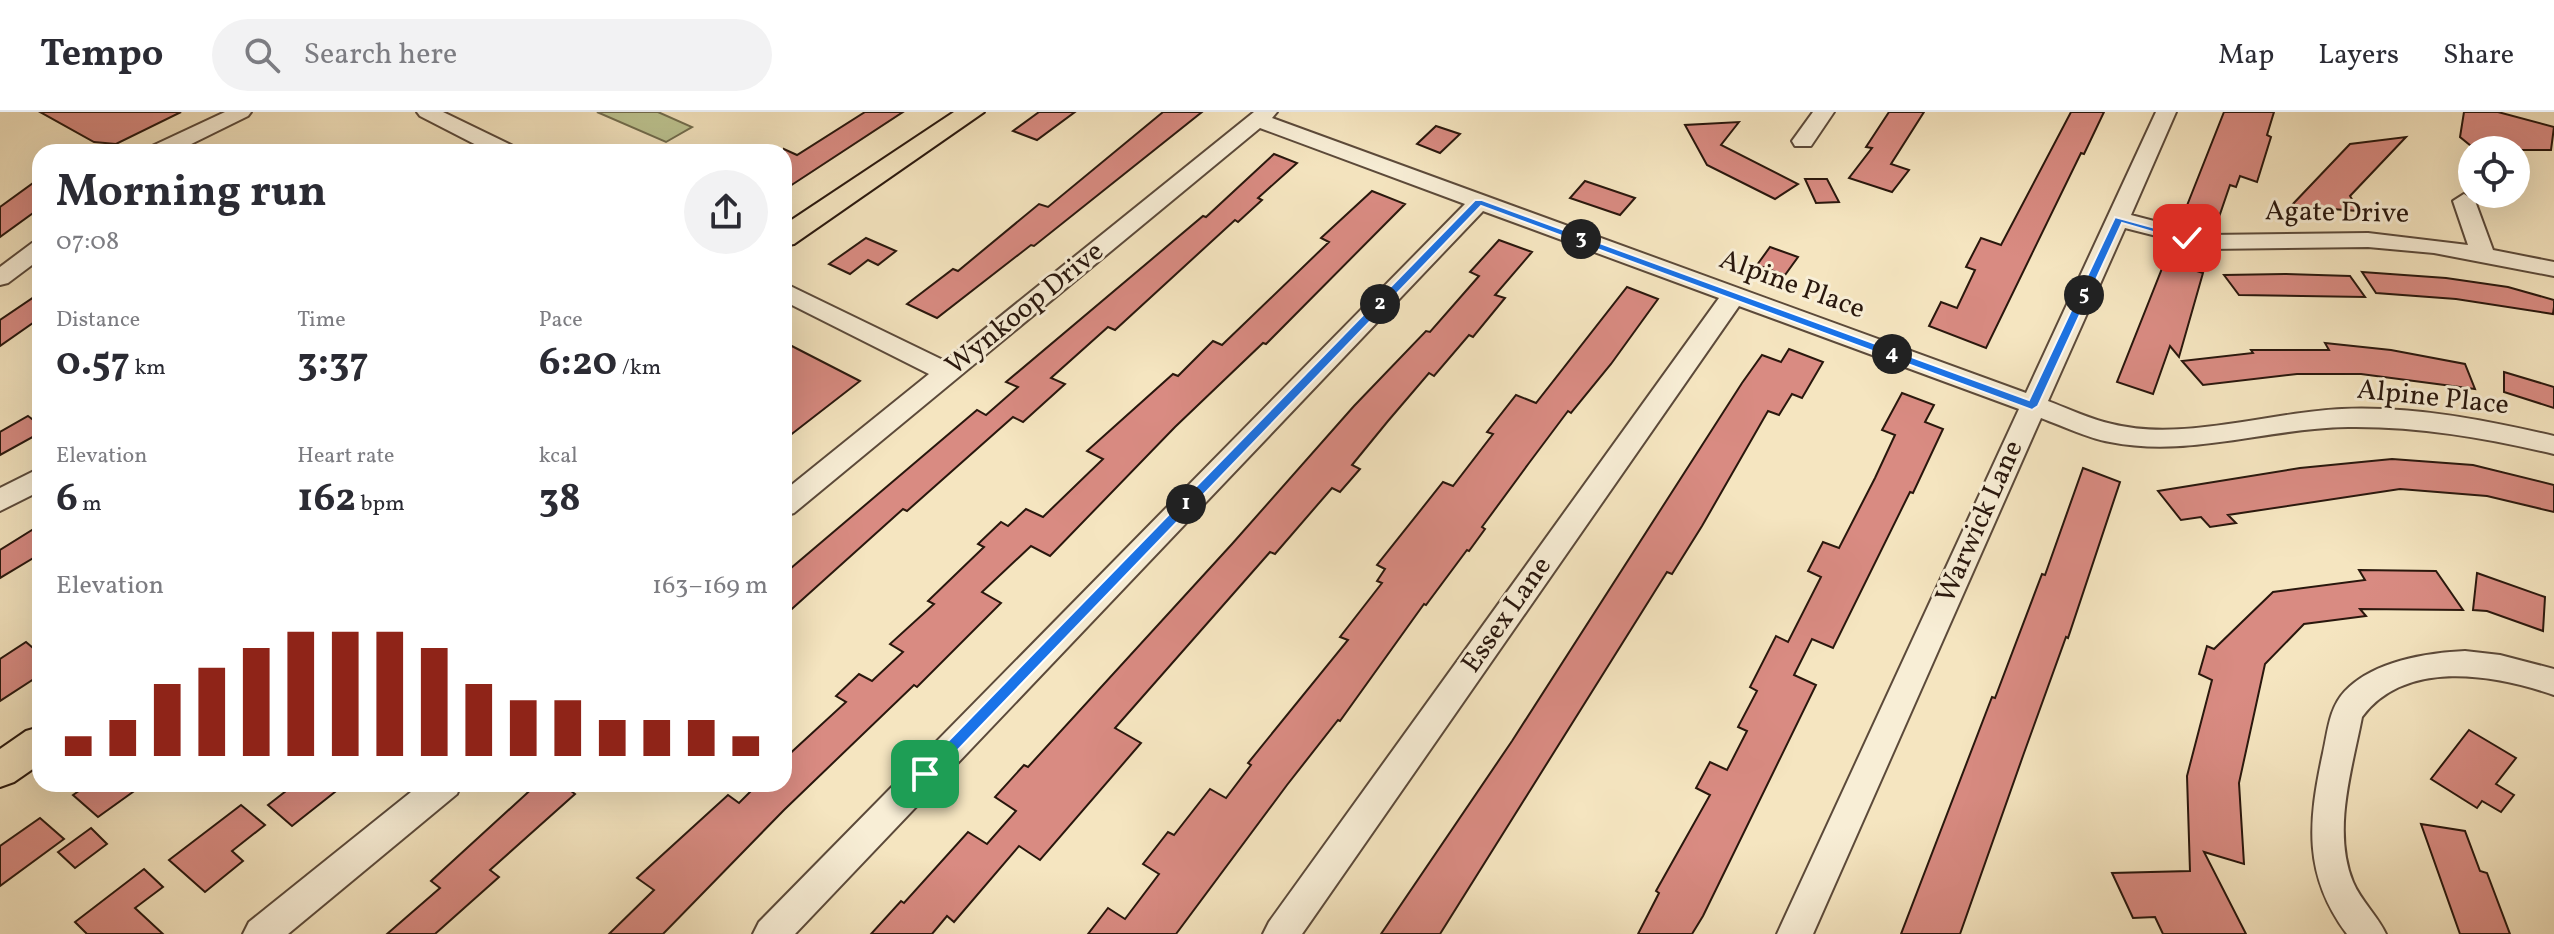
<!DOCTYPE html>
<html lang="en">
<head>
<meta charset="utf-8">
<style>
  :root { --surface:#fff; --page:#f2f2f3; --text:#2b2b33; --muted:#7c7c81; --line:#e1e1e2; --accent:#8f2418 }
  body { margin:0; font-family:Vollkorn,serif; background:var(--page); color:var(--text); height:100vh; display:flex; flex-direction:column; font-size:30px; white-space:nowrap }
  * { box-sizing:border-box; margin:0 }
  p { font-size:26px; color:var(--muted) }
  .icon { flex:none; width:44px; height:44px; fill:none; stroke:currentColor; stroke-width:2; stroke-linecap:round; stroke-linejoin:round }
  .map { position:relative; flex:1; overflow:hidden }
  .sheet { position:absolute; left:32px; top:32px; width:760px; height:648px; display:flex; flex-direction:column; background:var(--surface); border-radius:24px; box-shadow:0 8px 32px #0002 }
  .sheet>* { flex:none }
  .fabs { position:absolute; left:2458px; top:24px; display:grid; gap:16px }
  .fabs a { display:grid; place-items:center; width:72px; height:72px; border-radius:50%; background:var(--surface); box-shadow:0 8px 32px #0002; font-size:40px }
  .pin { position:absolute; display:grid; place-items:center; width:68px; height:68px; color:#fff; margin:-34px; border-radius:16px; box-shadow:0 4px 12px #0006 }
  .km { position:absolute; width:40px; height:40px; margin:-20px; border-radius:50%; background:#222; color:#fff; font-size:22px; line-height:40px; text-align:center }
  .round { display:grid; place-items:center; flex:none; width:84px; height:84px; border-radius:42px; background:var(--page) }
  .headline { display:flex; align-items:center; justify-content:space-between; height:136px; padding:0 24px }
  h1 { font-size:44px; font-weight:700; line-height:60px }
  .figures { display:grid; grid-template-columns:repeat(3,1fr); gap:12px; height:136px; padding:8px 24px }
  .figures div { display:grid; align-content:center }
  .figures b { font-size:40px; font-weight:700 }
  .figures small { font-size:22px; font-weight:400 }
  .figures p { font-size:22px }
  .chart { height:224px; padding:16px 24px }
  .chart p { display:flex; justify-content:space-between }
  .chart svg { width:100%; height:144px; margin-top:8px; stroke:var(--accent); stroke-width:6 }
  header { display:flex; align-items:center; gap:48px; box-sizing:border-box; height:112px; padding:0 40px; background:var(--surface); border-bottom:2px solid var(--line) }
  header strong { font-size:38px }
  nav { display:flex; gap:44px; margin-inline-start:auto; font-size:28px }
  .search { width:560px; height:72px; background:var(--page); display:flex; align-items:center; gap:20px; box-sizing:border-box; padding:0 28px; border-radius:44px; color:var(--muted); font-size:30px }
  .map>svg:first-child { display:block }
</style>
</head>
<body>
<header>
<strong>Tempo</strong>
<div class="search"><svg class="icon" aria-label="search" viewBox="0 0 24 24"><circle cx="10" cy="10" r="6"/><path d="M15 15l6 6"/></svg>Search here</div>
<nav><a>Map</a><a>Layers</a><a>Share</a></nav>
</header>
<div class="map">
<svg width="2554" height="822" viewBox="0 0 2554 822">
  <rect width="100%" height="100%" fill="#f5e5c0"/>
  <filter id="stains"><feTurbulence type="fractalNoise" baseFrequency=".0025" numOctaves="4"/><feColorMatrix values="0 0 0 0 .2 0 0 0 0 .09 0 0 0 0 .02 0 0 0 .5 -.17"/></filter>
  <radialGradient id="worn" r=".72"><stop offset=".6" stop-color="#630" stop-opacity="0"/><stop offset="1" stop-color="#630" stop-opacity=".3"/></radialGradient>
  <polygon fill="#bdc491" stroke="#736e4f" stroke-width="2" points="597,0 658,0 692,15 666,30"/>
  <g fill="#d98b82" stroke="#29170d" stroke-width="2">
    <polygon points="40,0 181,0 116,32 94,30"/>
    <polygon points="865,0 903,0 784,78 784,37 797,43"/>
    <polygon points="1039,0 1075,0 1037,28 1013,19"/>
    <polygon points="1163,0 1202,0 1034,134 1031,133 937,206 907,192 953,157 958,159 1039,92 1048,95"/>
    <polygon points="1889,0 1924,0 1891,52 1909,58 1892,80 1849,66 1872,36 1866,35"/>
    <polygon points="2071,0 2104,0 2084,42 2081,41 1986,236 1929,214 1941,190 1957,196 1975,158 1966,155 1981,126 2001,133"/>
    <polygon points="2224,0 2274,0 2267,23 2271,25 2257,70 2240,64 2236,75 2230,73 2219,105 2186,96"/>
    <polygon points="2464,0 2498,0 2554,15 2551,38 2476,38 2460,25"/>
    <polygon points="1739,10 1721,33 1798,72 1775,87 1707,53 1685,13"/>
    <polygon points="1436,14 1460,22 1440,41 1417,32"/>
    <polygon points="2406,25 2350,84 2359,99 2291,94 2350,32"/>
    <polygon points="1274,42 1297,51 1258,86 1262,88 1238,110 1235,108 1115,218 1108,215 1051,266 1065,272 1023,310 1013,305 907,399 903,397 784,504 784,462 977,298 986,303 1018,275 1006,270 1203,104 1206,105"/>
    <polygon points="40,66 40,96 0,125 0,95"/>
    <polygon points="1805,67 1827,67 1839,90 1816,91"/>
    <polygon points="1585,69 1635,86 1620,103 1570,86"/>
    <polygon points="1372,79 1405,92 1266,232 1263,231 1175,315 1050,444 1031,434 982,480 1001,491 917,575 914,573 784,698 663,822 609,822 654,778 637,766 728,683 739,691 758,672 784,672 784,647 846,590 836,584 859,562 872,569 903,540 890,532 934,492 928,489 984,435 978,432 1001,410 1008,414 1026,397 1043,405 1103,347 1087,339 1173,262 1178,264 1213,229 1222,233 1329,130 1321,126"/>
    <polygon points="866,126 896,139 878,153 868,148 850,162 829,152"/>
    <polygon points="1499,128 1532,140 1495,183 1505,186 1473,225 1469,223 1434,264 1429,261 1388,309 1352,353 1360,357 1340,380 1332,376 1275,442 1270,440 1115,616 1141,631 1040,748 1019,734 954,810 947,804 932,822 871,822 901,789 904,791 968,720 987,732 1016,699 995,685 1024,653 1028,655 1232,432 1354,294 1426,219 1430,220 1479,164 1470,160"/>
    <polygon points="1770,135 1798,145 1785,163 1757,153"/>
    <polygon points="2165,149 2203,161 2179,245 2170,234 2153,282 2117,270"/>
    <polygon points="2362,160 2446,166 2508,175 2554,188 2554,195 2553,202 2456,187 2376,181"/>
    <polygon points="2285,162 2350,164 2365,185 2239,183 2224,163"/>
    <polygon points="1627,175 1658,187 1611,252 1571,301 1568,299 1529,351 1482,415 1485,417 1469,439 1467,438 1426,493 1424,492 1340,609 1338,608 1287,673 1176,822 1088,822 1108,796 1125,807 1159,762 1143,752 1168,720 1174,723 1210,677 1226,686 1251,653 1248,651 1348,528 1340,525 1382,471 1377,469 1385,457 1377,453 1443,370 1453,374 1493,322 1487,320 1516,283 1536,291"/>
    <polygon points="40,181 40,206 0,234 0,208"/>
    <polygon points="784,230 860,269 784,328"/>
    <polygon points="2325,231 2391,238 2465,252 2475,277 2361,262 2297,262 2203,273 2182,249 2253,241 2251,238 2329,238"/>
    <polygon points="1789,237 1823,250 1802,286 1792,282 1779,303 1768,299 1702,414 1672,462 1667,460 1440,822 1381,822 1512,629 1742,271 1762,243 1781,250"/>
    <polygon points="2504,260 2554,275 2554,296 2504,280"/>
    <polygon points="1902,281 1934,293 1925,310 1943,317 1913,381 1910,380 1833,536 1812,527 1794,563 1816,573 1703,804 1692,822 1638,822 1659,781 1656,779 1710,683 1696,676 1710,650 1727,658 1747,619 1738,615 1757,579 1750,575 1776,524 1788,530 1821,465 1808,459 1823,430 1839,436 1875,366 1895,323 1882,318"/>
    <polygon points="28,304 40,313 40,321 0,343 0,320"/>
    <polygon points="2392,347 2473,353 2554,373 2554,400 2487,384 2400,377 2228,403 2236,411 2210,415 2201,405 2181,408 2158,379 2300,356"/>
    <polygon points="2083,356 2120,370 2068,526 2066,525 2024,641 1960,822 1901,822 1992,585 1995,586 2042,462 2045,463"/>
    <polygon points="40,413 40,442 0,466 0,438"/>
    <polygon points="2359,458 2436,459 2463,498 2360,497 2366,504 2304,512 2265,552 2239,671 2244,752 2204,740 2246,822 2163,822 2155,805 2133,806 2112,761 2190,759 2187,664 2212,568 2199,562 2207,534 2214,537 2273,480 2365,468"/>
    <polygon points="2477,461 2545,485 2543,519 2487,499 2473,498"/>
    <polygon points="26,530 40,542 40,563 0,589 0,547"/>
    <polygon points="2469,618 2516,646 2496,672 2514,683 2501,700 2482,689 2477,696 2431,667"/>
    <polygon points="89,672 144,672 98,705 73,683"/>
    <polygon points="295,672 345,672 292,714 268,693"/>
    <polygon points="537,672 562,672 575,682 490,758 499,765 435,822 387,822 440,776 431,769"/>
    <polygon points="241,693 265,713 232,739 243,749 205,780 169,748"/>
    <polygon points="40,706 64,727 0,774 0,734"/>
    <polygon points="2421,712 2465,719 2480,759 2487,761 2510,822 2460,822"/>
    <polygon points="91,716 107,732 75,756 58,740"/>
    <polygon points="144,757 163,775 135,796 163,822 87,822 75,810"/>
  </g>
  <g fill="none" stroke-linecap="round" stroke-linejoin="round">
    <defs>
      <g id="minor">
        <polygon points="225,0 251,0 248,4 175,40 147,40 150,35"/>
        <polygon points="417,0 443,0 515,35 518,40 490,40 420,4"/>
        <path d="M1254 0H1277L1272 6 2026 281 2156 0H2176L2131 103 2208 123 2368 121 2468 133 2453 89 2464 82 2475 89 2493 138 2554 150V164L2434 141 2368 135 2208 137 2125 116 2048 289C2069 297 2090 307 2112 312 2182 330 2270 300 2342 297 2414 294 2485 308 2554 324V342C2486 326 2418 314 2348 315 2269 316 2189 346 2110 330 2087 326 2063 314 2041 306L1813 822H1777L2019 297 1739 194 1302 822H1263L1269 810 1719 186 1483 99 795 822H753L759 810 1465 92 1260 16 794 401 784 404V379L929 262 784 189V171L945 249Z"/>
        <polygon points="1813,0 1834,0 1811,34 1795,34 1792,29"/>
        <polygon points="40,129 40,147 8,171 0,173 0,155 32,131"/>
        <polygon points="40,356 40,379 0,399 0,376"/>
        <path d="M2465 539 2500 543 2554 557V583C2495 563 2406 546 2362 605 2352 657 2332 719 2353 770 2361 789 2377 803 2386 822H2347C2303 763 2308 710 2323 641 2328 619 2329 596 2345 579 2374 549 2426 541 2465 539Z"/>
        <polygon points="421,672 461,672 457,682 288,822 243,822 249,810"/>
      </g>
      <g id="major">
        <polygon points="954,0 984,0 794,132 784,134 784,113"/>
        <polygon points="40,615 40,652 14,670 0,675 0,637 26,619"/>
      </g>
    </defs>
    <use href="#minor" stroke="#5c4a3a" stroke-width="4"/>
    <use href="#major" stroke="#29170d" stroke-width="4"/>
    <use href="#minor" fill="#f8eed6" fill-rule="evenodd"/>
    <use href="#major" fill="#f5e5c0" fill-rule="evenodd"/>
  </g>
  <polygon fill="#1a73e8" stroke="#fff" stroke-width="2" points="1475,88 1482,88 2029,288 2115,105 2192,126 2187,130 2122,111 2038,294 2032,298 1481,94 930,667 920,667 920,658"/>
  <g text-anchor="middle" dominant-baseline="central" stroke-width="6" stroke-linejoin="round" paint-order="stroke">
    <g font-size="28" fill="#29170d" stroke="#f8eed6">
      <text transform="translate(2337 101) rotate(1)">Agate Drive</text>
      <text transform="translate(1792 173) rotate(20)">Alpine Place</text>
      <text transform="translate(1025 197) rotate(-39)">Wynkoop Drive</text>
      <text transform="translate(2433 286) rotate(6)">Alpine Place</text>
      <text transform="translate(1980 410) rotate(-66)">Warwick Lane</text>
      <text transform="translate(1507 503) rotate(-55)">Essex Lane</text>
    </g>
  </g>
  <rect width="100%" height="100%" filter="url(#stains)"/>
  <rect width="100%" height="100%" fill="url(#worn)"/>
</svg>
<div class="fabs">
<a><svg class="icon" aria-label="locate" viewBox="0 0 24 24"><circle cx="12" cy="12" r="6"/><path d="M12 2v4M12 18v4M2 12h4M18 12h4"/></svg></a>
</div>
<div class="pin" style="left:925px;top:662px;background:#1e9e55"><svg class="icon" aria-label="arrive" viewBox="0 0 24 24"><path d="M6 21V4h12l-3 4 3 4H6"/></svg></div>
<div class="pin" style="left:2187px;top:126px;background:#d93025"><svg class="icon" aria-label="check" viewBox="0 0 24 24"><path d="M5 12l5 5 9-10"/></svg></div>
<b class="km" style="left:1186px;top:392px">1</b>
<b class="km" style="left:1380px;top:192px">2</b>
<b class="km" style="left:1581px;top:127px">3</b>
<b class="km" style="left:1892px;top:242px">4</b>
<b class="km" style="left:2084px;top:183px">5</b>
<section class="sheet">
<div class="headline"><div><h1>Morning run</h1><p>07:08</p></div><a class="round"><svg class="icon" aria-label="share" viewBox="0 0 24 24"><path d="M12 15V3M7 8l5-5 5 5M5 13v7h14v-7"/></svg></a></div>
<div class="figures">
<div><p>Distance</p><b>0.57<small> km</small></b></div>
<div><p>Time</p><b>3:37</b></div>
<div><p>Pace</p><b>6:20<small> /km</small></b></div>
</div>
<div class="figures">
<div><p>Elevation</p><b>6<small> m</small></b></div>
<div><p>Heart rate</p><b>162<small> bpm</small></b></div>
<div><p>kcal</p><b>38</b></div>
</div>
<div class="chart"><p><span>Elevation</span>163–169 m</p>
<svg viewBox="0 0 160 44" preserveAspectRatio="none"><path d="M5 44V38M15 44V33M25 44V22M35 44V17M45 44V11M55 44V6M65 44V6M75 44V6M85 44V11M95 44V22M105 44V27M115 44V27M125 44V33M135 44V33M145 44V33M155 44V38"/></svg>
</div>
</section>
</div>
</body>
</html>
